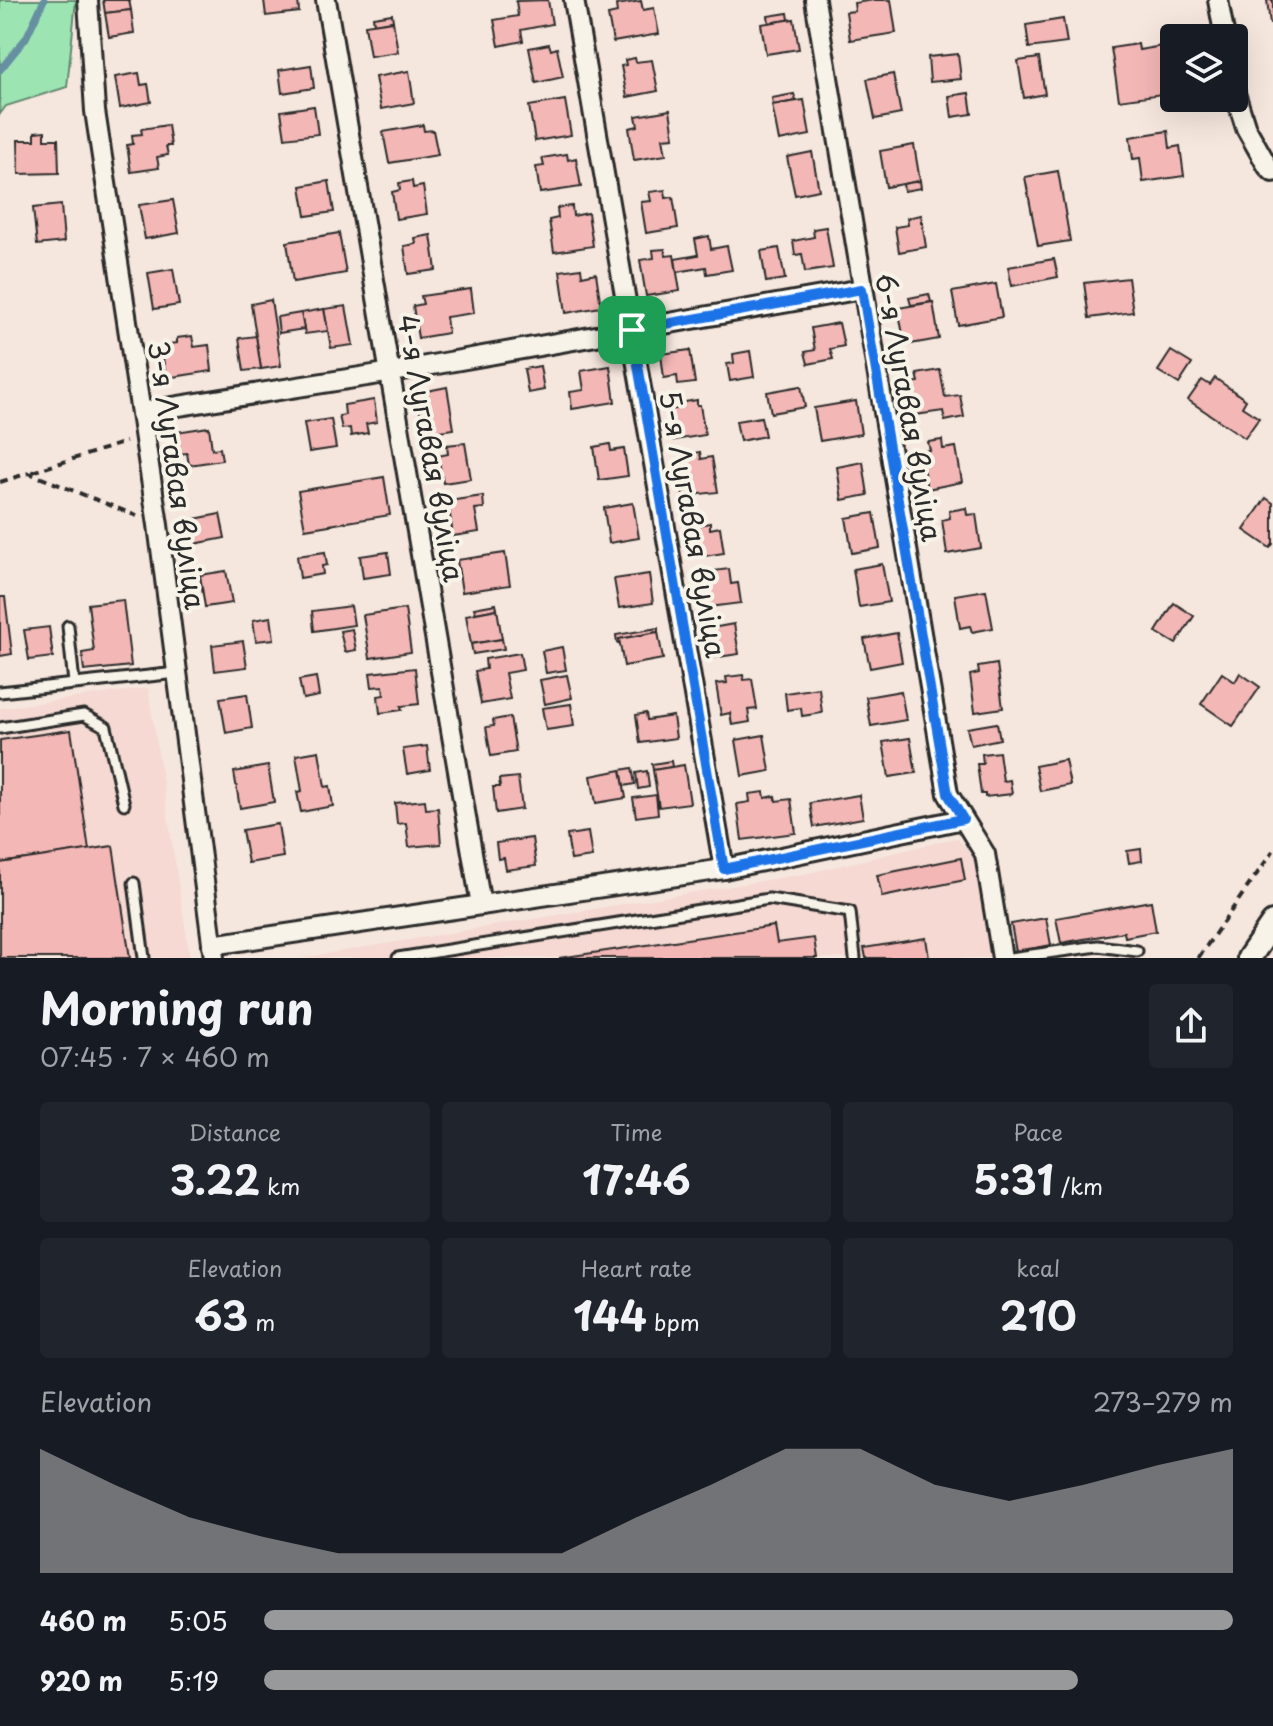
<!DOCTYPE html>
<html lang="en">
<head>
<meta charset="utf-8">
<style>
  :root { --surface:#171b24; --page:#20242c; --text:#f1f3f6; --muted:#9ea1a6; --accent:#98999b }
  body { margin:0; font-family:"Playpen Sans",sans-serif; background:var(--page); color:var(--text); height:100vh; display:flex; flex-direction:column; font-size:30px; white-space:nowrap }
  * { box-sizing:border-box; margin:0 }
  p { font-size:26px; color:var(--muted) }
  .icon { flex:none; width:44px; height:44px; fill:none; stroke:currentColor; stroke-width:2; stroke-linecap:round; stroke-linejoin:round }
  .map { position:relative; height:958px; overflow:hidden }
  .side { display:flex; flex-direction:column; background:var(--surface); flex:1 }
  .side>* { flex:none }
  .tools { position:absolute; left:1160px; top:24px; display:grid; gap:16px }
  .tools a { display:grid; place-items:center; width:88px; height:88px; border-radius:8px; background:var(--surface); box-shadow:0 8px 32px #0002; font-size:40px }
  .pin { position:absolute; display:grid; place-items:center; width:68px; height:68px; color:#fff; margin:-34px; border-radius:16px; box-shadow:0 4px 12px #0006 }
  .round { display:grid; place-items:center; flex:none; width:84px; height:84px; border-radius:8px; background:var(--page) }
  .overview { display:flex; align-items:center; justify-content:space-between; height:136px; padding:0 40px }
  h1 { font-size:44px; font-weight:700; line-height:60px }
  .metrics { display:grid; grid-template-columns:repeat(3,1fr); gap:12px; height:136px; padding:8px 40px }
  .metrics div { display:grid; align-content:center; border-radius:8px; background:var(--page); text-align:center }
  .metrics b { font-size:40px; font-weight:700 }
  .metrics small { font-size:22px; font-weight:400 }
  .metrics p { font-size:22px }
  .chart { height:224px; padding:16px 40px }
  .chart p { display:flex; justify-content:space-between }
  .chart svg { width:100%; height:144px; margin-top:8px; fill:var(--accent); opacity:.7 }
  ul { padding:0 40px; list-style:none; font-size:26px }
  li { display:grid; grid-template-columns:128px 96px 1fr; align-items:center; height:60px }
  li i { height:20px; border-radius:10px; background:var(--accent) }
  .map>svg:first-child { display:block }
</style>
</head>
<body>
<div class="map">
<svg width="1273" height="958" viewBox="0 0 1273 958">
  <rect width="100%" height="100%" fill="#f6e7de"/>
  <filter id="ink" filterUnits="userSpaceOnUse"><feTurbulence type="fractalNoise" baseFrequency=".0125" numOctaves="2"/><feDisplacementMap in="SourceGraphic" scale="16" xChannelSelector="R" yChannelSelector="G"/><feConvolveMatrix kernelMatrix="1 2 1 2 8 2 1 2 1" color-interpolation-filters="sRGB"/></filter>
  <g filter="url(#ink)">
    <g fill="#f5d9d2">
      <polygon points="148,688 190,958 0,958 0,708"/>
      <polygon points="957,838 978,862 991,958 301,958 809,873"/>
    </g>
    <polygon fill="#9ce5b3" stroke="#64886f" stroke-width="2" points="0,0 76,0 67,87 6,106 0,114"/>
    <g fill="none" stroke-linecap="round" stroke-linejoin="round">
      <polyline stroke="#668fa1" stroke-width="7" points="0,70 26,38 44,0"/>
    </g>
    <g fill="#f3b7b6" stroke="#2b2b2b" stroke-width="2">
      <polygon points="103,0 129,0 131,10 105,13"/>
      <polygon points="264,0 298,0 299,12 266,16"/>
      <polygon points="548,0 552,24 521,30 523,41 499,46 494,20 518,16 516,1"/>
      <polygon points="874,0 891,0 896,33 850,40 846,12 855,11 854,3"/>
      <polygon points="1267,0 1273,0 1273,24 1270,24"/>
      <polygon points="641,1 643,10 654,8 659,34 613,42 608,15 617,13 616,5"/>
      <polygon points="131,10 134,33 109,37 105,13"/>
      <polygon points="788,13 789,20 769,23 768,16"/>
      <polygon points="392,14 393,21 374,24 373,17"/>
      <polygon points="794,19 799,49 766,54 761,24"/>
      <polygon points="1063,19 1067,43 1029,48 1026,25"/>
      <polygon points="393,21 398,52 370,56 365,25"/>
      <polygon points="549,44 551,50 557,48 563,77 536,83 529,48"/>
      <polygon points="1138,44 1139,50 1168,45 1170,60 1165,61 1170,93 1119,100 1111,48"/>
      <polygon points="958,54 961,79 930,82 928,57"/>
      <polygon points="635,58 636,62 652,60 658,91 627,97 621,66 626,65 625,60"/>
      <polygon points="1039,58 1045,94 1024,98 1018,61"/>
      <polygon points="311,65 314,88 282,93 279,70"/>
      <polygon points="409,71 414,103 381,109 375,77"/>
      <polygon points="139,73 141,85 148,84 151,102 120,108 115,77"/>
      <polygon points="893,74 901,114 875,119 867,79"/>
      <polygon points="969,93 972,114 952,117 949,96"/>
      <polygon points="794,94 796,101 773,105 772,98"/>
      <polygon points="565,100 571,135 535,141 529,106"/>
      <polygon points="804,100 810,135 779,141 772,105"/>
      <polygon points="314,106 318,134 285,138 281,111"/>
      <polygon points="670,110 674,137 663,138 666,155 634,160 629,128 638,126 636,116"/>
      <polygon points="168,125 171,146 166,146 168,155 157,157 159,168 131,172 127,145 133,144 132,135 142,134 141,129"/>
      <polygon points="423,125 424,131 433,130 438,155 389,163 383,132"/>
      <polygon points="45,131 45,139 58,139 59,173 19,174 18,140 35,140 35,132"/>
      <polygon points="1168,131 1170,148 1180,146 1184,176 1143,182 1140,158 1133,159 1130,137"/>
      <polygon points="914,145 920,181 886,187 880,151"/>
      <polygon points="812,152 819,190 795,195 787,157"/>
      <polygon points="567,154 568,160 576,158 581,187 540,193 536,167 544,166 542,158"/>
      <polygon points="1058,171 1070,241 1038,246 1025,177"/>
      <polygon points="329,181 334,212 306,216 301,186"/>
      <polygon points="412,181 413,188 423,186 427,214 396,219 392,192 400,190 399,183"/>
      <polygon points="920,181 921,188 904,191 903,184"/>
      <polygon points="665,190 666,198 673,197 678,228 646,233 641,202 651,201 649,192"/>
      <polygon points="173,200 179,233 145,239 139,205"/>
      <polygon points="61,205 64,242 37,245 33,208"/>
      <polygon points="572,206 573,216 588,213 593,246 554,252 549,220 558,218 557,208"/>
      <polygon points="921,215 926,247 899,252 895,227 908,225 907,218"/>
      <polygon points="826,227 833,268 805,272 802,254 795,255 793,241 814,237 813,229"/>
      <polygon points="339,233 346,273 293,282 287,242"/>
      <polygon points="431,235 436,270 408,274 404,246 416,244 415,238"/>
      <polygon points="709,236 711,249 727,246 732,270 707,274 706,267 677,272 675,259 698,255 695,239"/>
      <polygon points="779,248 785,279 766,282 761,251"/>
      <polygon points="665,249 666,256 674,255 680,291 646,296 640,260 654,258 653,250"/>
      <polygon points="1054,259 1058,277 1012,286 1008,267"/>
      <polygon points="581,268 582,276 596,273 601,307 566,313 560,271"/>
      <polygon points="173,269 179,305 154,309 148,273"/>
      <polygon points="1128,278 1133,312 1089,318 1084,283"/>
      <polygon points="996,284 1002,317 958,325 952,292"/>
      <polygon points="471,289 474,313 446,317 448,333 418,338 413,306 423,304 421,296"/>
      <polygon points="929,294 931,302 911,305 909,298"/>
      <polygon points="271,300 281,366 261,369 251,304"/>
      <polygon points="933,302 939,339 905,345 898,308"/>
      <polygon points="346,306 353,345 331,348 324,309"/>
      <polygon points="324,309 328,331 305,334 301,313"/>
      <polygon points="301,313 304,329 279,333 277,317"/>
      <polygon points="839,323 844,346 830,349 833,359 808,364 805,352 815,350 811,328"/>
      <polygon points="192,336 194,347 209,345 212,371 166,378 161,345 177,343 177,338"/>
      <polygon points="256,336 261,369 244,371 239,338"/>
      <polygon points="690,350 695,383 678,385 677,376 664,378 661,354"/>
      <polygon points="750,351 754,377 730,381 727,364 734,363 733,354"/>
      <polygon points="1171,351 1192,364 1179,384 1158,371"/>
      <polygon points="540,366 544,390 528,393 524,369"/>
      <polygon points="610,366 615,402 572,409 570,392 584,390 581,371"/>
      <polygon points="940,370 945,397 960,395 964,417 945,421 943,411 915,415 910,383 919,382 917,374"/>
      <polygon points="1215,378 1246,400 1242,407 1259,418 1245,438 1188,400 1202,380 1210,385"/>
      <polygon points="801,386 805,407 771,413 767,392"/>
      <polygon points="447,387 454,429 433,432 433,429 423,430 417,393"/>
      <polygon points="374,400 377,422 366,424 368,433 351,436 350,428 342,429 339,416 345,415 344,405"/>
      <polygon points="697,400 697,405 700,405 705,435 674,440 670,410 680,408 679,403"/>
      <polygon points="856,401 861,434 820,441 814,408"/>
      <polygon points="761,417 765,436 740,441 736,421"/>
      <polygon points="331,419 336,448 309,452 304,423"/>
      <polygon points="209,427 212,449 220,448 222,460 189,465 187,453 179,454 176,432"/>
      <polygon points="942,440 943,449 956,447 962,482 927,489 920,452 930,450 928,442"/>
      <polygon points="465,443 471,479 443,483 438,456 448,454 447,445"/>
      <polygon points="610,444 611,451 624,449 628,476 599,480 594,447"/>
      <polygon points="700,452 701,459 712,457 718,492 683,496 678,462 690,460 689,454"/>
      <polygon points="863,462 868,495 842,500 837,467"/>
      <polygon points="384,477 390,515 305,529 298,491"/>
      <polygon points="483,496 484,508 475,509 479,532 453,536 448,501"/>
      <polygon points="1266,498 1273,503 1273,544 1270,548 1244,530"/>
      <polygon points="633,503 639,538 609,543 604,508"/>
      <polygon points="966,508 967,515 976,514 981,548 947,554 942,520 950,518 949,511"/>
      <polygon points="874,513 880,548 852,553 846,518"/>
      <polygon points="220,514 225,538 194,544 189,520"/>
      <polygon points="710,523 710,529 720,527 724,553 691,558 687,533 699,531 698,525"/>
      <polygon points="325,552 327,565 322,566 323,574 300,578 297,556"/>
      <polygon points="388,552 391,574 363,578 360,556"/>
      <polygon points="505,553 510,585 462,592 457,560"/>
      <polygon points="882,564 889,602 859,607 853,569"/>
      <polygon points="729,569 731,584 738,583 741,603 702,608 697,573"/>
      <polygon points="226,571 232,603 205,607 200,575"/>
      <polygon points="649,574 653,603 619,608 614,579"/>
      <polygon points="986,590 993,628 972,632 970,626 960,628 955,595"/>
      <polygon points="0,597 5,597 12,654 0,656"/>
      <polygon points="123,600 131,666 84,671 82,653 94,651 88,604"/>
      <polygon points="1174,603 1194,616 1176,644 1156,632"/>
      <polygon points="496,604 497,609 476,613 474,608"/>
      <polygon points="351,606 354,625 314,631 312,611"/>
      <polygon points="405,609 411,652 370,658 363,615"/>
      <polygon points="497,609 502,639 471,644 466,615"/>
      <polygon points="271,617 274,639 256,641 253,620"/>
      <polygon points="734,624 739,654 711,658 706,629"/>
      <polygon points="49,627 53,657 29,660 24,630"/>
      <polygon points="658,628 658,632 619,639 620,643 617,643 616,635"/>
      <polygon points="352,629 356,650 345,652 340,631"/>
      <polygon points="658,632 663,659 624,666 619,639"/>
      <polygon points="897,633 902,662 870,668 864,639"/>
      <polygon points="502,639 504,649 473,654 471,644"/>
      <polygon points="243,641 247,667 215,671 212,645"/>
      <polygon points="562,647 566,670 546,673 542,651"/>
      <polygon points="520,653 523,670 505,673 510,699 481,704 475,671 486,669 485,659"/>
      <polygon points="997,664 1003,708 975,712 970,675 979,673 978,667"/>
      <polygon points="415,668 419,704 401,706 402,710 380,713 378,696 384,695 383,686 372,687 370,673"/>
      <polygon points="1222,673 1235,682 1240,673 1260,687 1233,726 1201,704"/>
      <polygon points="567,675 572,698 545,704 540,680"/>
      <polygon points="743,675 744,680 752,679 757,709 748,710 750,722 732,725 730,713 721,715 716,684 727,683 726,677"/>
      <polygon points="316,677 319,696 303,699 299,680"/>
      <polygon points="819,688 822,713 802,716 801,708 787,710 785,693"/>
      <polygon points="901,691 906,720 871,726 866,697"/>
      <polygon points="247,694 252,728 226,733 220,698"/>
      <polygon points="571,704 574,726 546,730 542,708"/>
      <polygon points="646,713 647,720 673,716 676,738 640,743 636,715"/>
      <polygon points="510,717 516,752 491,756 486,727 494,726 493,720"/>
      <polygon points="997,723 1000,739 971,745 967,728"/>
      <polygon points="71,730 89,850 0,863 0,740"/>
      <polygon points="764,735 770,771 742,776 736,740"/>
      <polygon points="910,738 916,773 889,777 883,742"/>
      <polygon points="427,746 430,770 407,774 403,749"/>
      <polygon points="319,751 325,787 330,786 333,806 301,812 297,792 302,791 296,755"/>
      <polygon points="999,752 1003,781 1010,780 1012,794 985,797 985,794 981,794 977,764 983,764 982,754"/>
      <polygon points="1065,760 1070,785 1040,791 1035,766"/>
      <polygon points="671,761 672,767 653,770 652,764"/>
      <polygon points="684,765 690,803 659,807 653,770"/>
      <polygon points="268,766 274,802 240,808 234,772"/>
      <polygon points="632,768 635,784 624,786 621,770"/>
      <polygon points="621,770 626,798 596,803 591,776"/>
      <polygon points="647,771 649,787 638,789 636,773"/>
      <polygon points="518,777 522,809 496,813 493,787 500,787 499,779"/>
      <polygon points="764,792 765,798 775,796 776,801 791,799 796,833 742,840 737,804 750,802 749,794"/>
      <polygon points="656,795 658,814 636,817 633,798"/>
      <polygon points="859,795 863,818 814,827 810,803"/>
      <polygon points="425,800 426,809 438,808 441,844 409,847 406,823 397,824 395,803"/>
      <polygon points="278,824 283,857 248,863 242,830"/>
      <polygon points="588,832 592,857 571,860 567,835"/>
      <polygon points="532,838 536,866 506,870 504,858 498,859 496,843"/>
      <polygon points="113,846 130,958 0,958 0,863"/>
      <polygon points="1141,849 1142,861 1129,863 1127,851"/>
      <polygon points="961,858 965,880 882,897 877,875"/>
      <polygon points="1151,901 1156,931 1125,937 1124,932 1061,943 1056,918"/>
      <polygon points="1046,918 1051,945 1016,952 1011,924"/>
      <polygon points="774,926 777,943 814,938 817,958 559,958"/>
      <polygon points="926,938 929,958 866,958 864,948"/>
    </g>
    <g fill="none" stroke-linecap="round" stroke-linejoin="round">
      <defs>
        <g id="service">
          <polyline points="68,626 74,683"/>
          <polyline points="0,692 177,673"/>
          <polyline points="0,728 84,715 106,727 124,804"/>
          <polyline points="134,883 144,958"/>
          <polyline points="398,958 769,899 850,912 855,958"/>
          <polyline points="1010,958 1098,946 1137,951"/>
        </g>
        <g id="minor">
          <polyline points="88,0 95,111 158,525 214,958"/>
          <polyline points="326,0 481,905"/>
          <polyline points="574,0 724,869"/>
          <polyline points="815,0 948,794 985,854 1002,958"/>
          <polyline points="1218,0 1225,38"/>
          <polyline points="1234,90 1246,128 1268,167 1273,172"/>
          <polyline points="141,412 392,372 862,289"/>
          <polyline points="212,945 724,869 963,819"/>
        </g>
        <polyline id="tertiary" points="1249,958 1273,923"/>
      </defs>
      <use href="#service" stroke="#2b2b2b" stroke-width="15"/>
      <use href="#minor" stroke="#2b2b2b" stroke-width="24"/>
      <use href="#tertiary" stroke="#2b2b2b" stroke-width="28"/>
      <g stroke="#2b2b2b" stroke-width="4" stroke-dasharray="8 6" stroke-linecap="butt">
        <polyline points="32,472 126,442"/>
        <polyline points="0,482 29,473 137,516"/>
        <polyline points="1198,958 1273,851"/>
      </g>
      <use href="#service" stroke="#f7f3e8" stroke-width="9"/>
      <use href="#minor" stroke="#f7f3e8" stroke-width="18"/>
      <use href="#tertiary" stroke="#f7f3e8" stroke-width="22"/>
    </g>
  </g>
  <g fill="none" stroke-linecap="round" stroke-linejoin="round" filter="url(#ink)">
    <defs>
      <polygon id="route" points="862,289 948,794 963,819 724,869 632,330"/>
    </defs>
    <use href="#route" stroke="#fff" stroke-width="16"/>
    <use href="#route" stroke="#1a73e8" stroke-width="10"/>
  </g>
  <g text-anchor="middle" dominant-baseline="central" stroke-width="8" stroke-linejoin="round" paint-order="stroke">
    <g font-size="28" fill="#2b2b2b" stroke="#f7f3e8">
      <text transform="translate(910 407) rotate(80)">6-я Лугавая вуліца</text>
      <text transform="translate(432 448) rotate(80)">4-я Лугавая вуліца</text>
      <text transform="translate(178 475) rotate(82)">3-я Лугавая вуліца</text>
      <text transform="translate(694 524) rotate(80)">5-я Лугавая вуліца</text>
    </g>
  </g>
</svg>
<div class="tools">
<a><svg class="icon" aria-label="layers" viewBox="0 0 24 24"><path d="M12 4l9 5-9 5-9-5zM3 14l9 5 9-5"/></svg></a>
</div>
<div class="pin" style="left:632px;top:330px;background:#1e9e55"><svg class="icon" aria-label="arrive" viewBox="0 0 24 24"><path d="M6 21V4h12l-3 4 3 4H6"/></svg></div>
</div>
<section class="side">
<div class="overview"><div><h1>Morning run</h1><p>07:45 · 7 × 460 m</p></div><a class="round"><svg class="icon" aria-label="share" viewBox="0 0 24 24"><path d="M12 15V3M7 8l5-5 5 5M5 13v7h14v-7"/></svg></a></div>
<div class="metrics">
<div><p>Distance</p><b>3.22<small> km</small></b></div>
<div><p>Time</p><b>17:46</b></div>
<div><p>Pace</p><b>5:31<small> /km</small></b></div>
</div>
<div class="metrics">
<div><p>Elevation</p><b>63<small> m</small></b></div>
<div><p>Heart rate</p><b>144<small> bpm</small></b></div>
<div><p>kcal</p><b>210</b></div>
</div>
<div class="chart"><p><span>Elevation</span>273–279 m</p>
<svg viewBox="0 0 160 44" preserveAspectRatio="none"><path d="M0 44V6L10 17L20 27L30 33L40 38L50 38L60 38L70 38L80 27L90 17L100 6L110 6L120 17L130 22L140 17L150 11L160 6V44z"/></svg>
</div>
<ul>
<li><b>460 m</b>5:05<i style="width:100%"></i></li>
<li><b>920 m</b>5:19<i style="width:84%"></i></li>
</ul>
</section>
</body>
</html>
